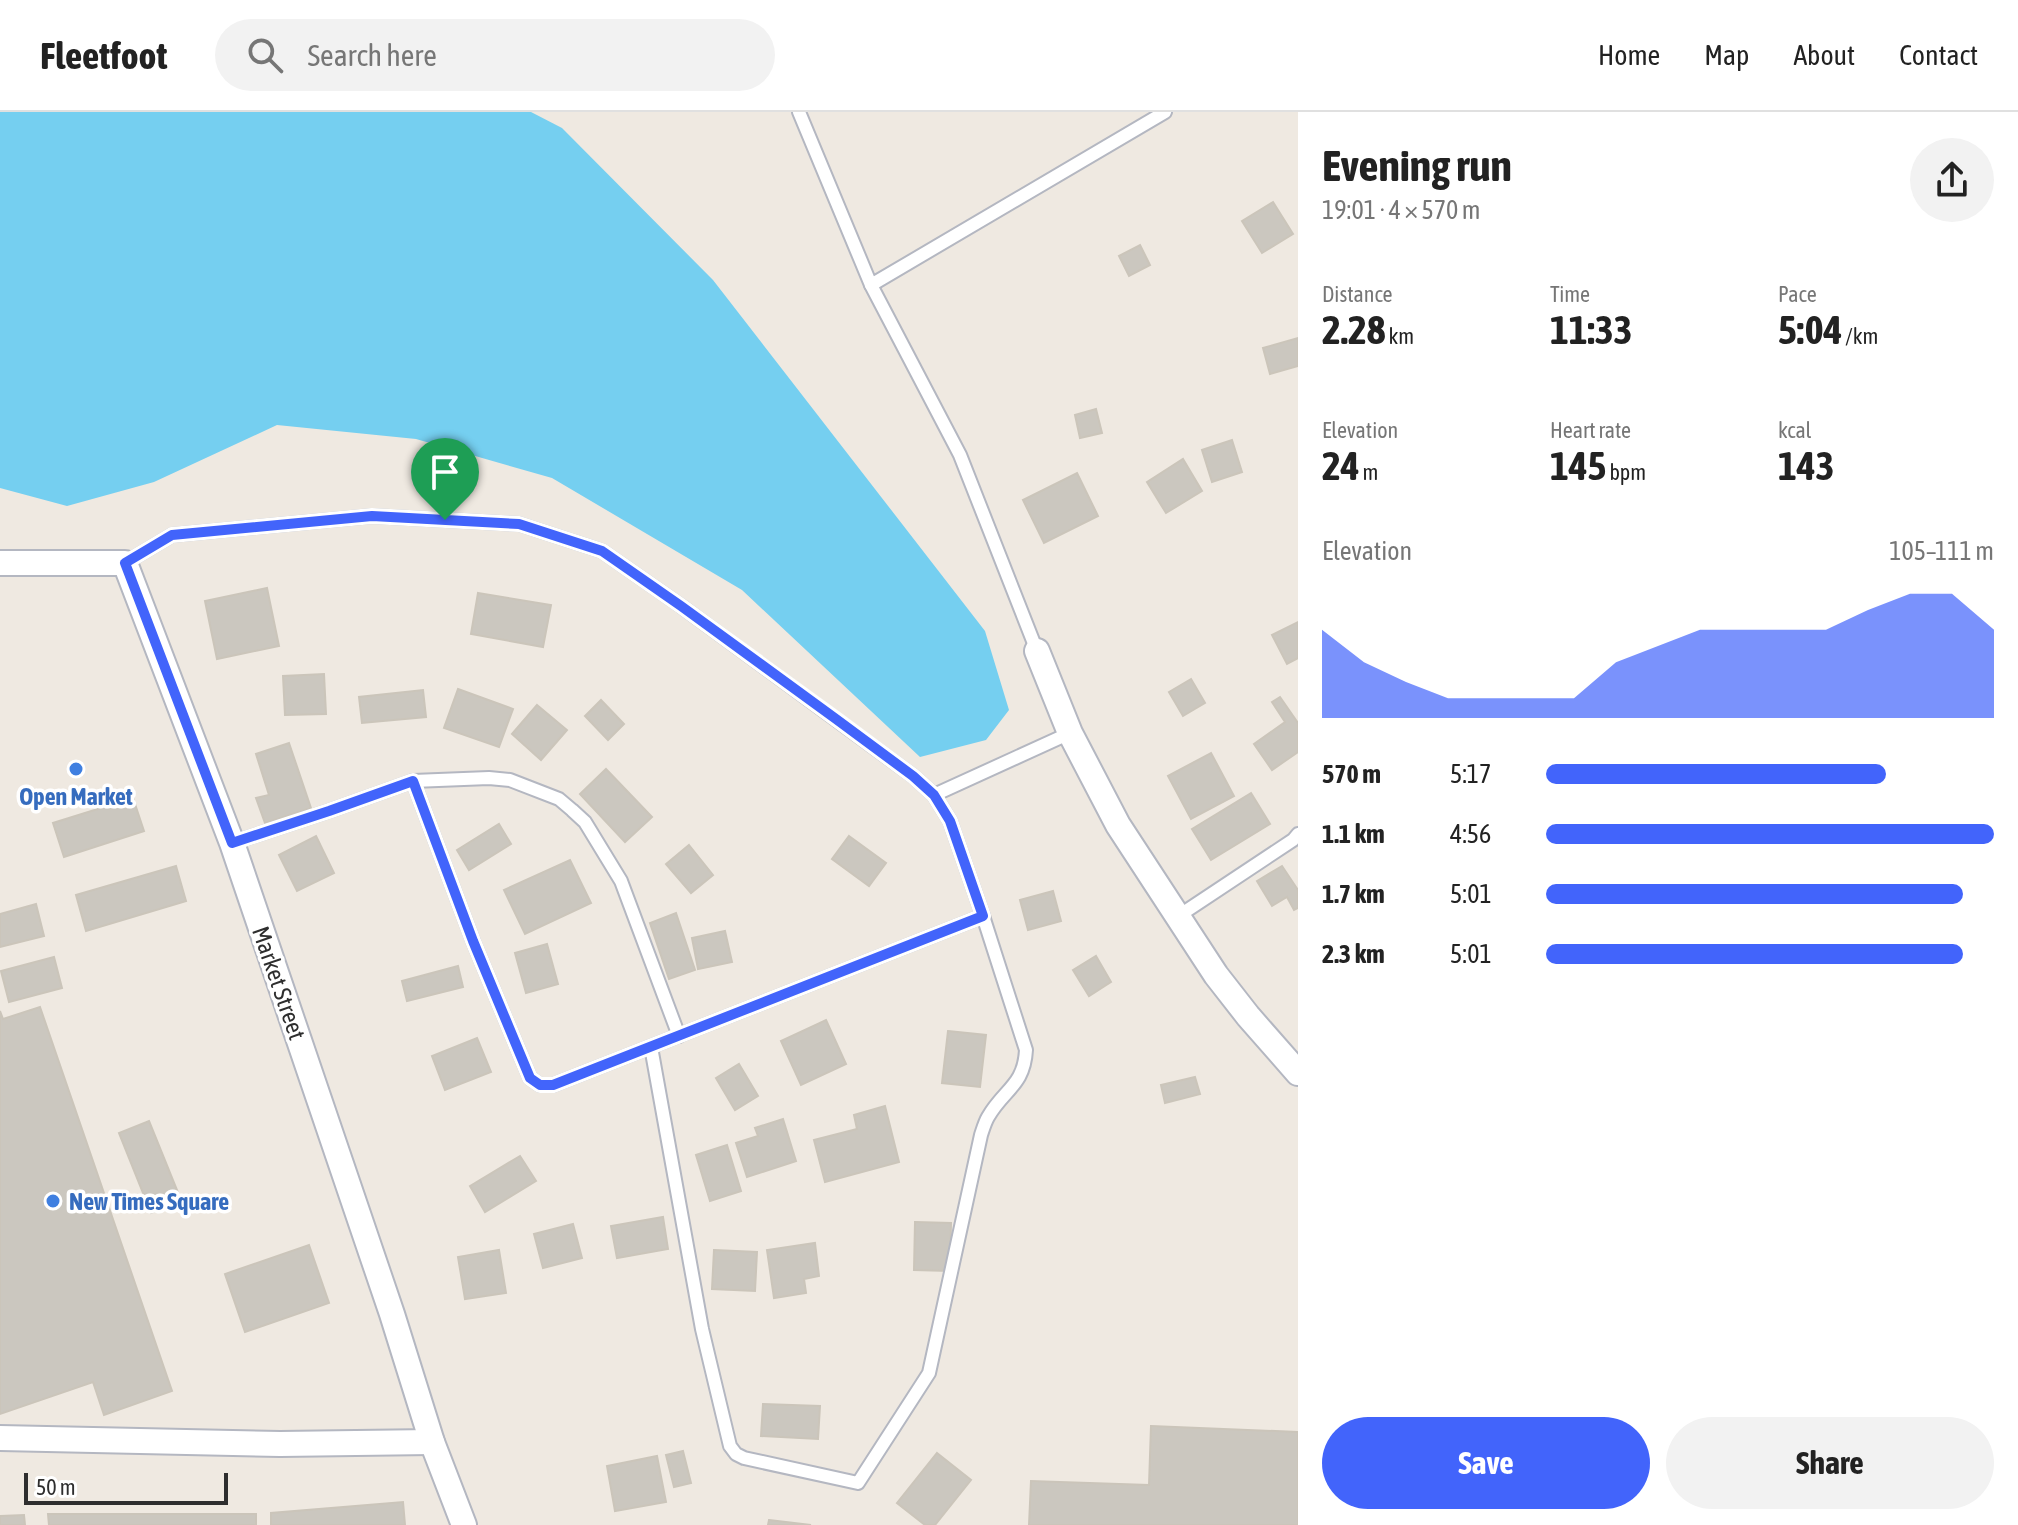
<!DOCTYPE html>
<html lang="en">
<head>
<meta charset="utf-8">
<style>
  :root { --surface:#fff; --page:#f2f2f2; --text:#222; --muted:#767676; --line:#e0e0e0; --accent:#4264fb }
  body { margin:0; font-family:"Asap Condensed",sans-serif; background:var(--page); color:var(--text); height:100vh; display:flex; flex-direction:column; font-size:30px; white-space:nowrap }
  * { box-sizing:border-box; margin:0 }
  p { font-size:26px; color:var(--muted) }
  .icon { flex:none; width:44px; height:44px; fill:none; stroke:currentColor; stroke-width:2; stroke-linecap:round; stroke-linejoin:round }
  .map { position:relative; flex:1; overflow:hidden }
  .panel { display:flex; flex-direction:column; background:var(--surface); width:720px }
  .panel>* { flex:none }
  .scale { position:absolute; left:24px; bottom:20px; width:204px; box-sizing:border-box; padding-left:8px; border:4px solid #2e2e2e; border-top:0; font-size:22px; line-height:28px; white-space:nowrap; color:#2e2e2e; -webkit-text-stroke:6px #fff; paint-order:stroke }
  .pin { position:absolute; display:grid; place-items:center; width:68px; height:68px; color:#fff; margin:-82px -34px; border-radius:50% 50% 50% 0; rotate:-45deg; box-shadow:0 0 8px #0007 }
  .pin .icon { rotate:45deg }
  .round { display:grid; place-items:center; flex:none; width:84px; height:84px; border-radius:42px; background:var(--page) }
  .headline { display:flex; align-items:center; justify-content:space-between; height:136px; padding:0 24px }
  h1 { font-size:44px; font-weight:700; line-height:60px }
  .figures { display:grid; grid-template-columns:repeat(3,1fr); gap:12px; height:136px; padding:8px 24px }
  .figures div { display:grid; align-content:center }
  .figures b { font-size:40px; font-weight:700 }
  .figures small { font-size:22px; font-weight:400 }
  .figures p { font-size:22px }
  .chart { height:224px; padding:16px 24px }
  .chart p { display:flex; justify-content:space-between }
  .chart svg { width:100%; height:144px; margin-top:8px; fill:var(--accent); opacity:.7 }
  .cta { display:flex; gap:16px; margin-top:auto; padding:16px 24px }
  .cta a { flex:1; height:92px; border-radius:48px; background:var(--accent); color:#fff; font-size:32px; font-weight:700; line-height:92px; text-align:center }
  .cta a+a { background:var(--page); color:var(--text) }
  ul { padding:0 24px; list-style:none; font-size:26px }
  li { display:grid; grid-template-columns:128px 96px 1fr; align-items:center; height:60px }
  li i { height:20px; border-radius:10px; background:var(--accent) }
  header { display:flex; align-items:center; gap:48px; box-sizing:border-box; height:112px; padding:0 40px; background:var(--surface); border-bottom:2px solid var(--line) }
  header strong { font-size:38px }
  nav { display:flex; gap:44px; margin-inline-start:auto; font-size:28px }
  .search { width:560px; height:72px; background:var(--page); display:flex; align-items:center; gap:20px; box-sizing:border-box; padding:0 28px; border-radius:44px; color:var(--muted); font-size:30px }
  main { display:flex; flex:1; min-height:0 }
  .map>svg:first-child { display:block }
</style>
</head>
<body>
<header>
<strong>Fleetfoot</strong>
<div class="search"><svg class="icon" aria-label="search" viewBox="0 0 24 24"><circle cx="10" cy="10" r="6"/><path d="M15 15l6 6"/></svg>Search here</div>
<nav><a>Home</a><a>Map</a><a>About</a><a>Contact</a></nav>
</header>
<main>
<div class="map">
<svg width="1298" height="1413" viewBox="0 0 1298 1413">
  <rect width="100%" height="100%" fill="#efe9e1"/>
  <polygon fill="#75cff0" points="0,0 531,0 562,16 713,168 985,519 1009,598 986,628 920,645 742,478 552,366 416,327 277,313 154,370 67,394 0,376"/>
  <g fill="#cbc7bf" stroke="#cbc5ba" stroke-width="2">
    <polygon points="1273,90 1293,122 1262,141 1242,109"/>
    <polygon points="1140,133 1150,153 1129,164 1119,144"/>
    <polygon points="1298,226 1298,254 1270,262 1263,236"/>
    <polygon points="1096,297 1102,321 1080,326 1075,303"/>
    <polygon points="1232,328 1242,360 1212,370 1202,338"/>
    <polygon points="1183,347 1202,379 1166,401 1147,370"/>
    <polygon points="1077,361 1098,404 1044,431 1023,388"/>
    <polygon points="267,476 279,534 217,547 205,489"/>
    <polygon points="478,481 551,493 543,535 471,522"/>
    <polygon points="1298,510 1298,546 1287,552 1272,523"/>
    <polygon points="324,562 326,602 285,603 283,564"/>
    <polygon points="1191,567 1205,591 1183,604 1169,580"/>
    <polygon points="458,577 513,597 499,635 444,616"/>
    <polygon points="423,578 426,605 362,611 359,585"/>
    <polygon points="1280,585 1298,611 1298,640 1272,658 1254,632 1285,610 1272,590"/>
    <polygon points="601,588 624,612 608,628 585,604"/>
    <polygon points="537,593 567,618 541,648 512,622"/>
    <polygon points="289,631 311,696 265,711 256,686 269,683 256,642"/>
    <polygon points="1211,641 1234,684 1191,707 1168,664"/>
    <polygon points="606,657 652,705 625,730 580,682"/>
    <polygon points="1251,681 1270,712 1211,748 1192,717"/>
    <polygon points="133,686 144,719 64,745 53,711"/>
    <polygon points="499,712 511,732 469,758 457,738"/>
    <polygon points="316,724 334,761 297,779 279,743"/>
    <polygon points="849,724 886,751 869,774 832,747"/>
    <polygon points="689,733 713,763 691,781 666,752"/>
    <polygon points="570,748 591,791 525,822 504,778"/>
    <polygon points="176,754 186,789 86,819 76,783"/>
    <polygon points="1282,754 1298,778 1298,796 1294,798 1287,785 1272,794 1257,769"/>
    <polygon points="1053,779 1061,809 1028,818 1020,788"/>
    <polygon points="36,792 44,824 0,835 0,802"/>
    <polygon points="676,801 695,858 669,867 650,811"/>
    <polygon points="725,819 732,850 698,857 692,826"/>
    <polygon points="547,832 558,872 526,881 515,841"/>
    <polygon points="1096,844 1111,870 1089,884 1073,858"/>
    <polygon points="54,845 62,876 9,890 1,859"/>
    <polygon points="458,854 463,875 407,889 402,869"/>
    <polygon points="40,895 172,1279 104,1303 93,1270 0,1302 0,899 3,907"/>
    <polygon points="826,908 846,952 801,973 781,929"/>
    <polygon points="948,919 986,923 980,975 942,971"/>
    <polygon points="477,926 491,960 445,978 432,944"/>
    <polygon points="739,952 758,984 735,998 716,966"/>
    <polygon points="1195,965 1200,982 1165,991 1161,973"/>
    <polygon points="885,994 899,1050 825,1070 814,1028 857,1017 854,1003"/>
    <polygon points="783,1007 796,1049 747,1065 736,1031 758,1024 755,1016"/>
    <polygon points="149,1009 181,1088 151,1101 119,1021"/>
    <polygon points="727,1033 741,1079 710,1089 696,1043"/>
    <polygon points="520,1044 536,1069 485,1100 470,1074"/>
    <polygon points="663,1105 668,1137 617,1146 611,1114"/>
    <polygon points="915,1110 951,1111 950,1159 914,1158"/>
    <polygon points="573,1112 582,1146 543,1156 534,1122"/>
    <polygon points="815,1131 819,1164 804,1167 806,1181 774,1186 767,1138"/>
    <polygon points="309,1133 329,1191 245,1220 225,1162"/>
    <polygon points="499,1138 506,1181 465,1187 458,1145"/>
    <polygon points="714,1138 757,1140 755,1179 712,1177"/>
    <polygon points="763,1292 820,1294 818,1327 761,1324"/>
    <polygon points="1151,1314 1298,1320 1298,1413 1029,1413 1031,1369 1149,1373"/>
    <polygon points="683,1339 691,1371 674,1375 666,1343"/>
    <polygon points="937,1341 971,1368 935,1413 925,1413 897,1391"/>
    <polygon points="657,1344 666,1390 615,1399 607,1354"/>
    <polygon points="403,1390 405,1413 271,1413 271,1401"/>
    <polygon points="48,1402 256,1402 256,1413 49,1413"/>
    <polygon points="24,1403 25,1413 0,1413 0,1404"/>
    <polygon points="769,1408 811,1413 768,1413"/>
  </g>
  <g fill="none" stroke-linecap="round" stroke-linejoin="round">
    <defs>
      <g id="service">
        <polyline points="799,0 871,173 960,343 1037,539"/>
        <polyline points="871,173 1165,0"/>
        <path d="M125 451 172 423 372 404 519 412 602 439 681 494 913 664 934 683 950 709 983 804 1026 938C1024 974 1004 977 988 1005 985 1010 983 1017 981 1023L929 1261 858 1371 744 1346 736 1342 730 1334 702 1217 651 935"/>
        <polyline points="413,669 489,666 510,668 559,687 572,698 585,710 621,769 679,924"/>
        <polyline points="934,683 1070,621"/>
        <polyline points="232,731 329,699 413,669 473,829 530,966 540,973 553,973 983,804"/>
        <polyline points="1177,805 1293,728 1298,722"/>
      </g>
      <g id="minor">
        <polyline points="0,451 125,451 232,731 392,1202 432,1330 464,1413"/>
        <polyline points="1037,539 1070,621 1118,713 1216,863 1248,904 1298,961"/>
        <polyline points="0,1326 280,1332 432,1330"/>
      </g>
    </defs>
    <use href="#service" stroke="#b4b7c1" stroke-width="16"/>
    <use href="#minor" stroke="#b4b7c1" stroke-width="28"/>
    <use href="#service" stroke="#fff" stroke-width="12"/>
    <use href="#minor" stroke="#fff" stroke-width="24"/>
  </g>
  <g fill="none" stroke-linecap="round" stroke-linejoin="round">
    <defs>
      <polygon id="route" points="372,404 519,412 602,439 681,494 836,607 913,664 934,683 950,709 983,804 553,973 540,973 530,966 473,829 413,669 329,699 232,731 125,451 172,423"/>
    </defs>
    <use href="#route" stroke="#fff" stroke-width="16"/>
    <use href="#route" stroke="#4264fb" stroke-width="10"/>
  </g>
  <g fill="#3f7fe0" stroke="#fff" stroke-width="3">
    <circle cx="76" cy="657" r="8"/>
    <circle cx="53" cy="1089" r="8"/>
  </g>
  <g text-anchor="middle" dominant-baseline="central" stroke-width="7" stroke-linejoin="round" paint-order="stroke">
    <g font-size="24" font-weight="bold" fill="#366cbe" stroke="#fff">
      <text x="76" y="684">Open Market</text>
      <text x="69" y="1089" text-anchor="start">New Times Square</text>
    </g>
    <g font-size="24" fill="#2e2e2e" stroke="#fff">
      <text transform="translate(279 871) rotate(71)">Market Street</text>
    </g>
  </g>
</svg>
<div class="scale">50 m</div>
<div class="pin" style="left:445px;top:408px;background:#1e9e55"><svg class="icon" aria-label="arrive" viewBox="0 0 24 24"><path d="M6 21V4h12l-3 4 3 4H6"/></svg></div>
</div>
<section class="panel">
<div class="headline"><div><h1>Evening run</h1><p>19:01 · 4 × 570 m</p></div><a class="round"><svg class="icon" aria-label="share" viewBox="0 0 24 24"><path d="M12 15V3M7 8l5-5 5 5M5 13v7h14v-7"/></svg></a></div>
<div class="figures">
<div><p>Distance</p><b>2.28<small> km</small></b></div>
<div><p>Time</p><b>11:33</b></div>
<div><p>Pace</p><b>5:04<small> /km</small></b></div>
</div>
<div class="figures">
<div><p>Elevation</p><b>24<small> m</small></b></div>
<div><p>Heart rate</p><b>145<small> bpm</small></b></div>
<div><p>kcal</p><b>143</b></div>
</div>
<div class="chart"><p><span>Elevation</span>105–111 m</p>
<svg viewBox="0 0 160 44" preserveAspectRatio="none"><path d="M0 44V17L10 27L20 33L30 38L40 38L50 38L60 38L70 27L80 22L90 17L100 17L110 17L120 17L130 11L140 6L150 6L160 17V44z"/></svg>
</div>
<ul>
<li><b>570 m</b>5:17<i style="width:76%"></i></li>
<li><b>1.1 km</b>4:56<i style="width:100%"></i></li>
<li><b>1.7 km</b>5:01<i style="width:93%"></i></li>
<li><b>2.3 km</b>5:01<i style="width:93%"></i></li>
</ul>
<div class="cta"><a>Save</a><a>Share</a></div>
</section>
</main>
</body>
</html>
